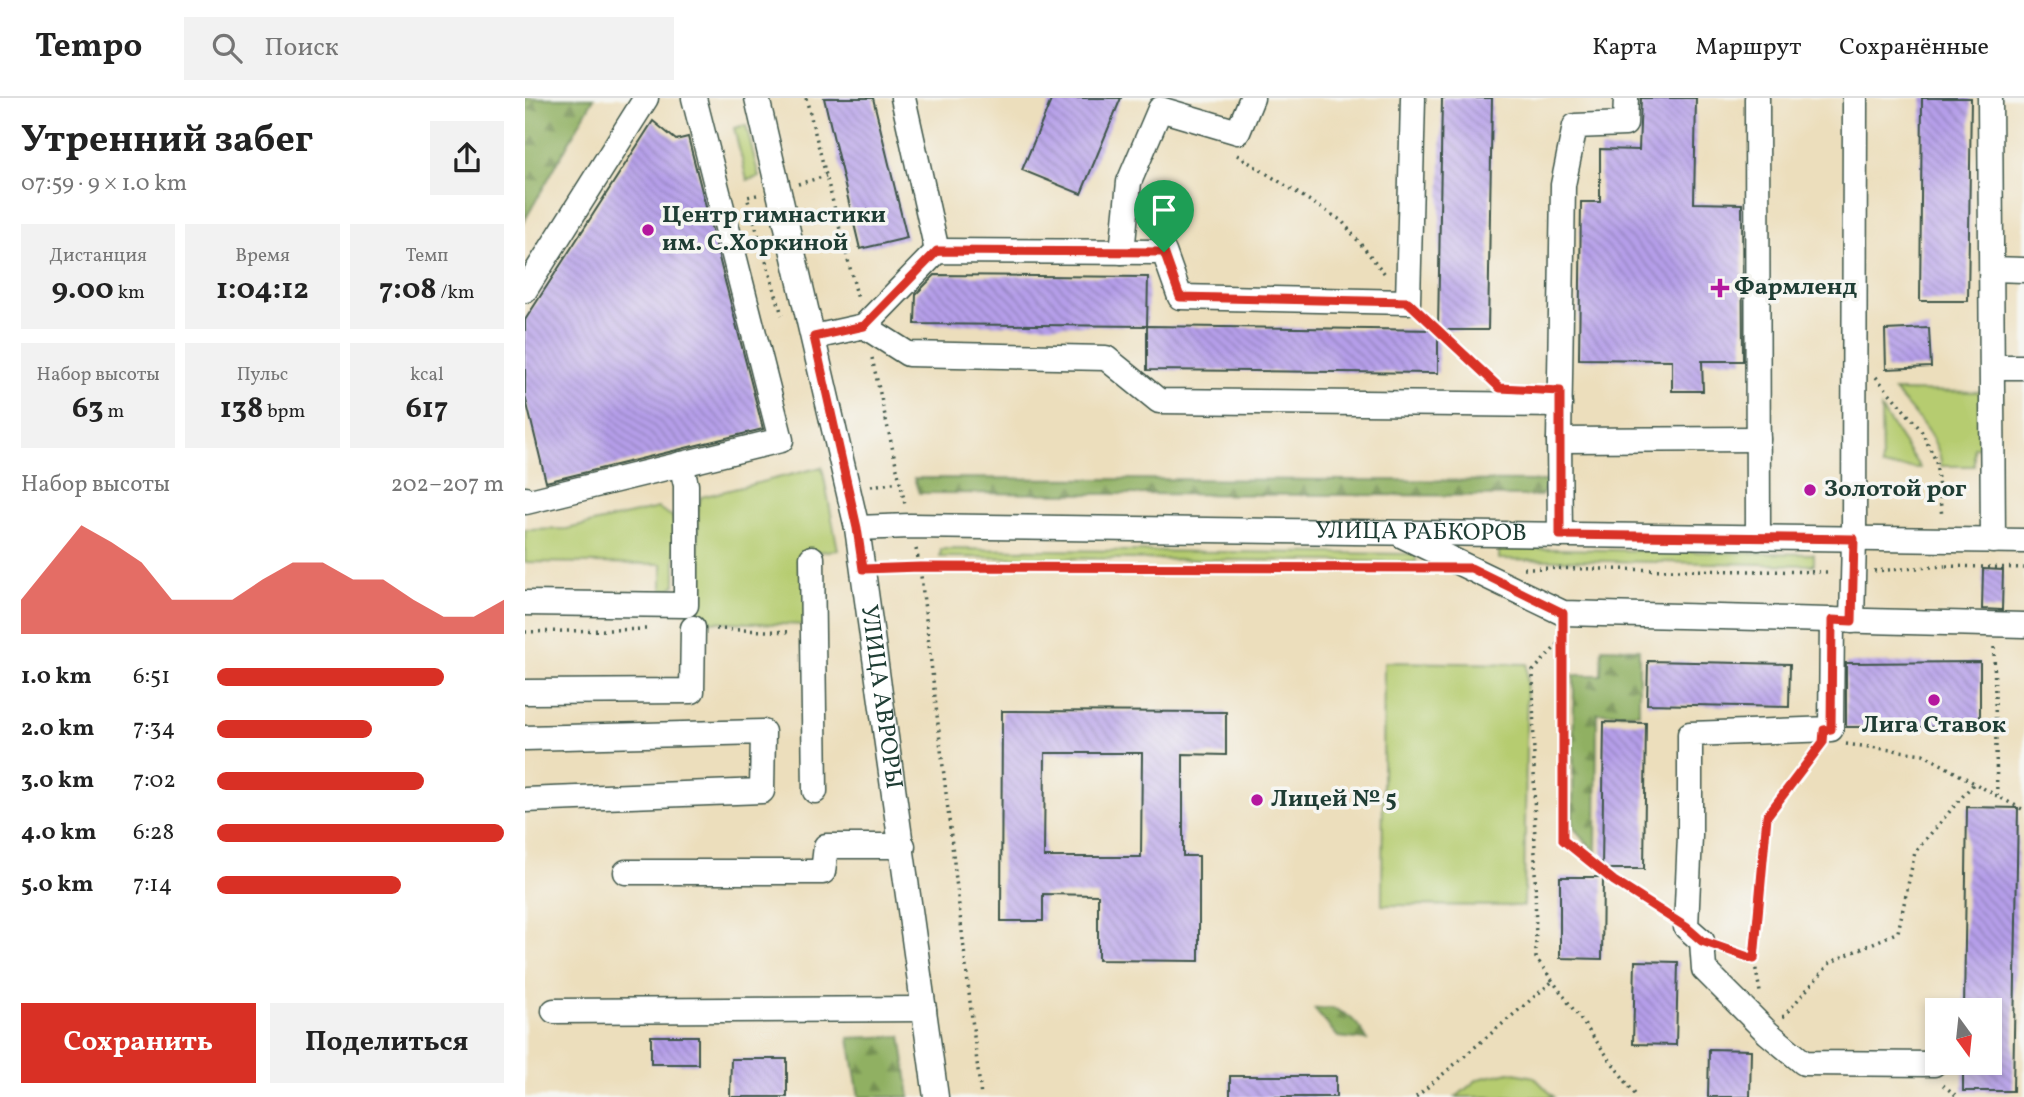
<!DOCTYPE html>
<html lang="ru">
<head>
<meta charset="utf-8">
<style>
  :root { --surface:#fff; --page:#f2f2f2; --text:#222; --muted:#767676; --line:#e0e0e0; --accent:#d93025 }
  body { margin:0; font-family:Vollkorn,serif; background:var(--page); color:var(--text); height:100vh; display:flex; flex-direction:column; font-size:26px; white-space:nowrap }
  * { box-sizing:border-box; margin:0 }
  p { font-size:23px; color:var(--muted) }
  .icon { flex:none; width:38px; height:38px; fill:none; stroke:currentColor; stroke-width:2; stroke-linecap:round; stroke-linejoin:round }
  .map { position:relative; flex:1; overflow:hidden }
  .panel { display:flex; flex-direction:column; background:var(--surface); width:525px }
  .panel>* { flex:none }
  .needle { width:46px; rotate:165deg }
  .buttons { position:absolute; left:1400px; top:900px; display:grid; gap:14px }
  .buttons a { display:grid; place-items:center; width:77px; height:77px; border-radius:0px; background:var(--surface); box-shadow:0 4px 10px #0003; font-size:35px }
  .pin { position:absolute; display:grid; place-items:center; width:60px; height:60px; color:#fff; margin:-72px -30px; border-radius:50% 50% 50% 0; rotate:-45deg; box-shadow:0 0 7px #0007 }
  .pin .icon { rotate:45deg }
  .round { display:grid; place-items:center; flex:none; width:74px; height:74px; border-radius:0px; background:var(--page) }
  .headline { display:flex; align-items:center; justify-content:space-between; height:119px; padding:0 21px }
  h1 { font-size:38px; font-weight:700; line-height:52px }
  .figures { display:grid; grid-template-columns:repeat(3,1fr); gap:10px; height:119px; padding:7px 21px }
  .figures div { display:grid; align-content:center; border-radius:0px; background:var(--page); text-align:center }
  .figures b { font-size:30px; font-weight:700 }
  .figures small { font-size:19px; font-weight:400 }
  .figures p { font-size:19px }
  .chart { height:196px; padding:14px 21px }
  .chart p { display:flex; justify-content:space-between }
  .chart svg { width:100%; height:126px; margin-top:7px; fill:var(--accent); opacity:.7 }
  .button { display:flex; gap:14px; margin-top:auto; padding:14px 21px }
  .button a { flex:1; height:80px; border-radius:0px; background:var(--accent); color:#fff; font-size:28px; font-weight:700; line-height:80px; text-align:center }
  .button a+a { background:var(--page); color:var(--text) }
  ul { padding:0 21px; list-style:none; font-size:23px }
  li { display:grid; grid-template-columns:112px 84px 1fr; align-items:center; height:52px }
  li i { height:18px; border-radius:9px; background:var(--accent) }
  header { display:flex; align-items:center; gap:42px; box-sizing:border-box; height:98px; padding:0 35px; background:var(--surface); border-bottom:2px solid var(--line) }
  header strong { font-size:33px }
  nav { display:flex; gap:38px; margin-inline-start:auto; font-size:24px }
  .search { width:490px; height:63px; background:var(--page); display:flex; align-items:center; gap:18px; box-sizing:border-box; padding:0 24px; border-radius:0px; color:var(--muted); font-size:26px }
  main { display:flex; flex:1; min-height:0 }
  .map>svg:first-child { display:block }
</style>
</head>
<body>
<header>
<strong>Tempo</strong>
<div class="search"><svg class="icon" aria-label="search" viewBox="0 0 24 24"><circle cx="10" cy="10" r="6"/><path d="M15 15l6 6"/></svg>Поиск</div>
<nav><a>Карта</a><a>Маршрут</a><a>Сохранённые</a></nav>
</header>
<main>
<section class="panel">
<div class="headline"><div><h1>Утренний забег</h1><p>07:59 · 9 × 1.0 km</p></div><a class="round"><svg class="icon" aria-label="share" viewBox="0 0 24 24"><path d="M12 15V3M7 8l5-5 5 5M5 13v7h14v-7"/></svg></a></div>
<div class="figures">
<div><p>Дистанция</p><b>9.00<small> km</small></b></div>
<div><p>Время</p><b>1:04:12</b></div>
<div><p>Темп</p><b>7:08<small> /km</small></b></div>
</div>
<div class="figures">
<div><p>Набор высоты</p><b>63<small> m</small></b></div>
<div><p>Пульс</p><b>138<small> bpm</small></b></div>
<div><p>kcal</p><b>617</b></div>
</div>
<div class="chart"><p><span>Набор высоты</span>202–207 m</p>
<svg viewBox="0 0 160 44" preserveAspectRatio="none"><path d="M0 44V32L10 19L20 6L30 12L40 19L50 32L60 32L70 32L80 25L90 19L100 19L110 25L120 25L130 32L140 38L150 38L160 32V44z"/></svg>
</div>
<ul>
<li><b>1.0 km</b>6:51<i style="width:79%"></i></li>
<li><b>2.0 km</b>7:34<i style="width:54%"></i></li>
<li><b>3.0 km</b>7:02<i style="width:72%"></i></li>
<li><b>4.0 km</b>6:28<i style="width:100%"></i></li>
<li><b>5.0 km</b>7:14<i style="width:64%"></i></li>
</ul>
<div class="button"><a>Сохранить</a><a>Поделиться</a></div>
</section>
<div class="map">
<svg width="1499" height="999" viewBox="0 0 1499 999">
  <defs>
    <pattern id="forest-firs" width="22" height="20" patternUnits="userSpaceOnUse" patternTransform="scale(1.75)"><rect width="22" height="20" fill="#90b062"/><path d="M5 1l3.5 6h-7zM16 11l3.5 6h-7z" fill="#759052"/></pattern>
    <pattern id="building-back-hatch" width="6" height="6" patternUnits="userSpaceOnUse" patternTransform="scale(1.75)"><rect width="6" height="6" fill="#b59ee9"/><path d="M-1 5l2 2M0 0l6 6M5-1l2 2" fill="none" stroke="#9382be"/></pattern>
  </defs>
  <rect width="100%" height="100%" fill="#f6f6f2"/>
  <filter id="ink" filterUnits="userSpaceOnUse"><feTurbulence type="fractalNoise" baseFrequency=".0143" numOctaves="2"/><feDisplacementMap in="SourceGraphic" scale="14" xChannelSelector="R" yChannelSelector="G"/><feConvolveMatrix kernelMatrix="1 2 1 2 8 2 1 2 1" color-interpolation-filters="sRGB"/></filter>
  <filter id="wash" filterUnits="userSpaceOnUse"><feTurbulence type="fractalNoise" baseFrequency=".00686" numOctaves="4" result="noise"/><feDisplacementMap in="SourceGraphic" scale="28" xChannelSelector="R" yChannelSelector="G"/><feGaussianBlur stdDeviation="1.57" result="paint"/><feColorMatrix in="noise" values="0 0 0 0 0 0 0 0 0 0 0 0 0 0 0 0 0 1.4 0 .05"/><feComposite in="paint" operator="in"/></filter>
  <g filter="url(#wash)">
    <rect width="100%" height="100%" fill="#ecdebc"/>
    <g fill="#b6cc70" stroke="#6a8452" stroke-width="2">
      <polygon points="221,27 234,79 222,82 209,30"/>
      <path d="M1369 293 1465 294 1464 350 1449 349V368H1416C1417 343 1385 311 1369 293Z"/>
      <polygon points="1356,311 1395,370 1357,369"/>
      <polygon points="297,369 313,452 282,455 282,527 174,523 173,409 176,399"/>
      <polygon points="133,410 148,419 150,429 150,487 145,491 137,492 137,466 0,464 0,432 42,431"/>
      <polygon points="974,450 1289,456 1289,467 974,461"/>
      <polygon points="416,451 891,456 891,464 415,459"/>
      <polygon points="859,564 1002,566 999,808 857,807"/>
      <polygon points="984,974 1009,979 1029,999 931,999 953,981"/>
    </g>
    <g fill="url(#forest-firs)" stroke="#58764b" stroke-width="2">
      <polygon points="0,0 69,0 0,122"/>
      <polygon points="389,380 1025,383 1016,398 394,395"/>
      <polygon points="1077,550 1114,551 1114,615 1072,615 1071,755 1048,729 1049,577 1076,577"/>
      <path d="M807 910C825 917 833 924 842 942L813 939 789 911Z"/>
      <polygon points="376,938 385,999 334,999 324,940"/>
    </g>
    <g id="blocks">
      <g fill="url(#building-back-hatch)" fill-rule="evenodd">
        <polygon points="299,0 348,0 382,140 335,151"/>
        <polygon points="527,0 596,0 556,96 497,72"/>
        <polygon points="917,0 967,0 963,232 913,232"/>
        <polygon points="1116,0 1171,0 1169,105 1217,106 1218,263 1177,263 1178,293 1147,293 1147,262 1054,261 1056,104 1075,104 1075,51 1114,52"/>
        <polygon points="1397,0 1446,0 1443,203 1395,203"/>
        <polygon points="128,23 151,42 163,39 238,331 21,384 0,298 0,222"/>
        <polygon points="410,177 623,179 622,228 390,226 391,196"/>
        <polygon points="622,228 913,232 913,275 622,272"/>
        <polygon points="1404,230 1406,269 1361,271 1360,232"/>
        <polygon points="1458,471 1478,472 1477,512 1457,511"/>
        <polygon points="1123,563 1265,566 1264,609 1122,606"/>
        <polygon points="1455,564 1455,629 1321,629 1321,565"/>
        <path d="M477 613 701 614V657L658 656V758H674V863L573 862V797L518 796V823H476ZM520 655H617L616 759H519Z"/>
        <polygon points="1079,624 1121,625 1119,771 1077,771"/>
        <polygon points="1442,709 1493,710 1488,993 1438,993 1438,964 1465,964 1465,912 1439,912"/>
        <polygon points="1035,779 1078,779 1077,861 1035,860"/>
        <polygon points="1110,863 1153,864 1151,947 1108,946"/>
        <rect x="126" y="938" width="47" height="28"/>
        <polygon points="1184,951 1226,952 1225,999 1183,999"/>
        <polygon points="206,961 262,961 262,999 205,999"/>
        <rect x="705" y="978" width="106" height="21"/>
      </g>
    </g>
  </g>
  <g filter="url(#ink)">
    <use href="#blocks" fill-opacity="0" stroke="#3e5548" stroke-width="2"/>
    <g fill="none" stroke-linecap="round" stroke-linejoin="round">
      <defs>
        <g id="minor">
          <path id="s1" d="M232 0 332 430 411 999"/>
          <polyline points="378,0 412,153"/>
          <polyline points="1232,0 1233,440"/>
          <polyline points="1465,0 1468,443"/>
          <polyline points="597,154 604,84 635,11 713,34 727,0"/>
          <polyline points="1467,171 1499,172"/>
          <polyline points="0,192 121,0"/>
          <polyline points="339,228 383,256 581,260 634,303 1035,307"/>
          <polyline points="289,239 339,228 412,153 639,154 655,199 883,204 888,0"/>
          <polyline points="1468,269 1499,269"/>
          <polyline points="1034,342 1233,341"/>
          <polyline points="0,401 1,404 256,342 169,0"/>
          <path id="s2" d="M332 430 385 428 1499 443"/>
          <polyline points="1035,437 1034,342 1038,87 1050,28 1100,26 1101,0"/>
          <polyline points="878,438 1038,515 1499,527"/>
          <polyline points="287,460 290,693"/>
          <polyline points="0,505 161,507 161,387 156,366"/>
          <polyline points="1307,522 1306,631 1165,636 1165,738 1161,829 1177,843 1179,871 1243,935 1279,965 1409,966"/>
          <polyline points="1327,523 1329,441 1330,0"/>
          <polyline points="0,594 167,593 168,530"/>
          <polyline points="0,640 238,634 237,693 0,702"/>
          <polyline points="101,774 298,774 301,748 378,748"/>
          <polyline points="29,913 399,911"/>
        </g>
      </defs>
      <use href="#minor" stroke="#3e5548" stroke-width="27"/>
      <g stroke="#3e5548" stroke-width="3.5" stroke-dasharray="2 5" stroke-linecap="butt">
        <polyline points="281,0 333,201"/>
        <polyline points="712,57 817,123 860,176"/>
        <polyline points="273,86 301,78"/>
        <polyline points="232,97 222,99 257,217"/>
        <polyline points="898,218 969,284"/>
        <polyline points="347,260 380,406"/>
        <polyline points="1351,279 1396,332 1411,363 1417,419"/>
        <polyline points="346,388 375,384"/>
        <polyline points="391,451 395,469 456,999"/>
        <polyline points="1421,468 1499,470"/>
        <polyline points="359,470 890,470"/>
        <polyline points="999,470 1306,474"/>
        <polyline points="1349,473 1420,468"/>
        <polyline points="191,531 267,534"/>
        <polyline points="0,534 124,531"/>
        <polyline points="1038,541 1008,573 1011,860 1112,999"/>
        <polyline points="1038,541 1038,742 1089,783 1138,814"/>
        <polyline points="1469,549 1472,698 1499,712"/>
        <polyline points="1321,646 1398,656 1472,698"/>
        <polyline points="1199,850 1229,861 1235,894"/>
        <polyline points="1229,861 1242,717 1291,654"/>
        <polyline points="1258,919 1306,864 1373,834 1390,754 1450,684"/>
        <polyline points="1418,987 1433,999"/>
        <polyline points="891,999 1028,883"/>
      </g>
      <use href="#minor" stroke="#fff" stroke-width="24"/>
    </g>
  </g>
  <g fill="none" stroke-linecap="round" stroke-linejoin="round" filter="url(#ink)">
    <defs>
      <polygon id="route" points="412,153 639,154 655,199 883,204 975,290 1035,293 1035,437 1329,441 1327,523 1307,522 1306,631 1299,632 1298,644 1242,718 1229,861 1177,843 1161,829 1089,783 1038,742 1038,515 946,470 395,469 338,471 332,430 289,239 339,228"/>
    </defs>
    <use href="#route" stroke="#fff" stroke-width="14"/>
    <use href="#route" stroke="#d93025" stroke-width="9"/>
  </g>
  <g fill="#b5179e" stroke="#f6f6f2" stroke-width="2.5">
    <circle cx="123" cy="132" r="7"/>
    <path d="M1191.5 179.5h7v7h7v7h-7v7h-7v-7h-7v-7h7z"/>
    <circle cx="1285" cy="392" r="7"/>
    <circle cx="1409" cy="602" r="7"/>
    <circle cx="732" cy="702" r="7"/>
  </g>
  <g text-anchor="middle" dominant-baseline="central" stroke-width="7" stroke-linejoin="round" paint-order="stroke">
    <g font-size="24" font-weight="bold" fill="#1f3d34" stroke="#f6f6f2" text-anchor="start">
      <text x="137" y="118">Центр гимнастики<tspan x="137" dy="28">им. С.Хоркиной</tspan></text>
      <text x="1209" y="190">Фармленд</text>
      <text x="1299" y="392">Золотой рог</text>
      <text x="1409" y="628" text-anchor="middle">Лига Ставок</text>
      <text x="746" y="702">Лицей № 5</text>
    </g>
    <g font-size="24" fill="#1f3d34" stroke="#f6f6f2">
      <text stroke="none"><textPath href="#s2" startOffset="564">УЛИЦА РАБКОРОВ</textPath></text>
      <text stroke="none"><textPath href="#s1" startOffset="612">УЛИЦА АВРОРЫ</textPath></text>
    </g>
  </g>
</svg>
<div class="buttons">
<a><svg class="needle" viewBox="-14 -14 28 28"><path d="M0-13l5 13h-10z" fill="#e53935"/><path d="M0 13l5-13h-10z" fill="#767676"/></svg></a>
</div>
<div class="pin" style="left:639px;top:154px;background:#1e9e55"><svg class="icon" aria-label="arrive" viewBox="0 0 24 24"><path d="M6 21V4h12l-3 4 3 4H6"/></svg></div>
</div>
</main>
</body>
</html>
